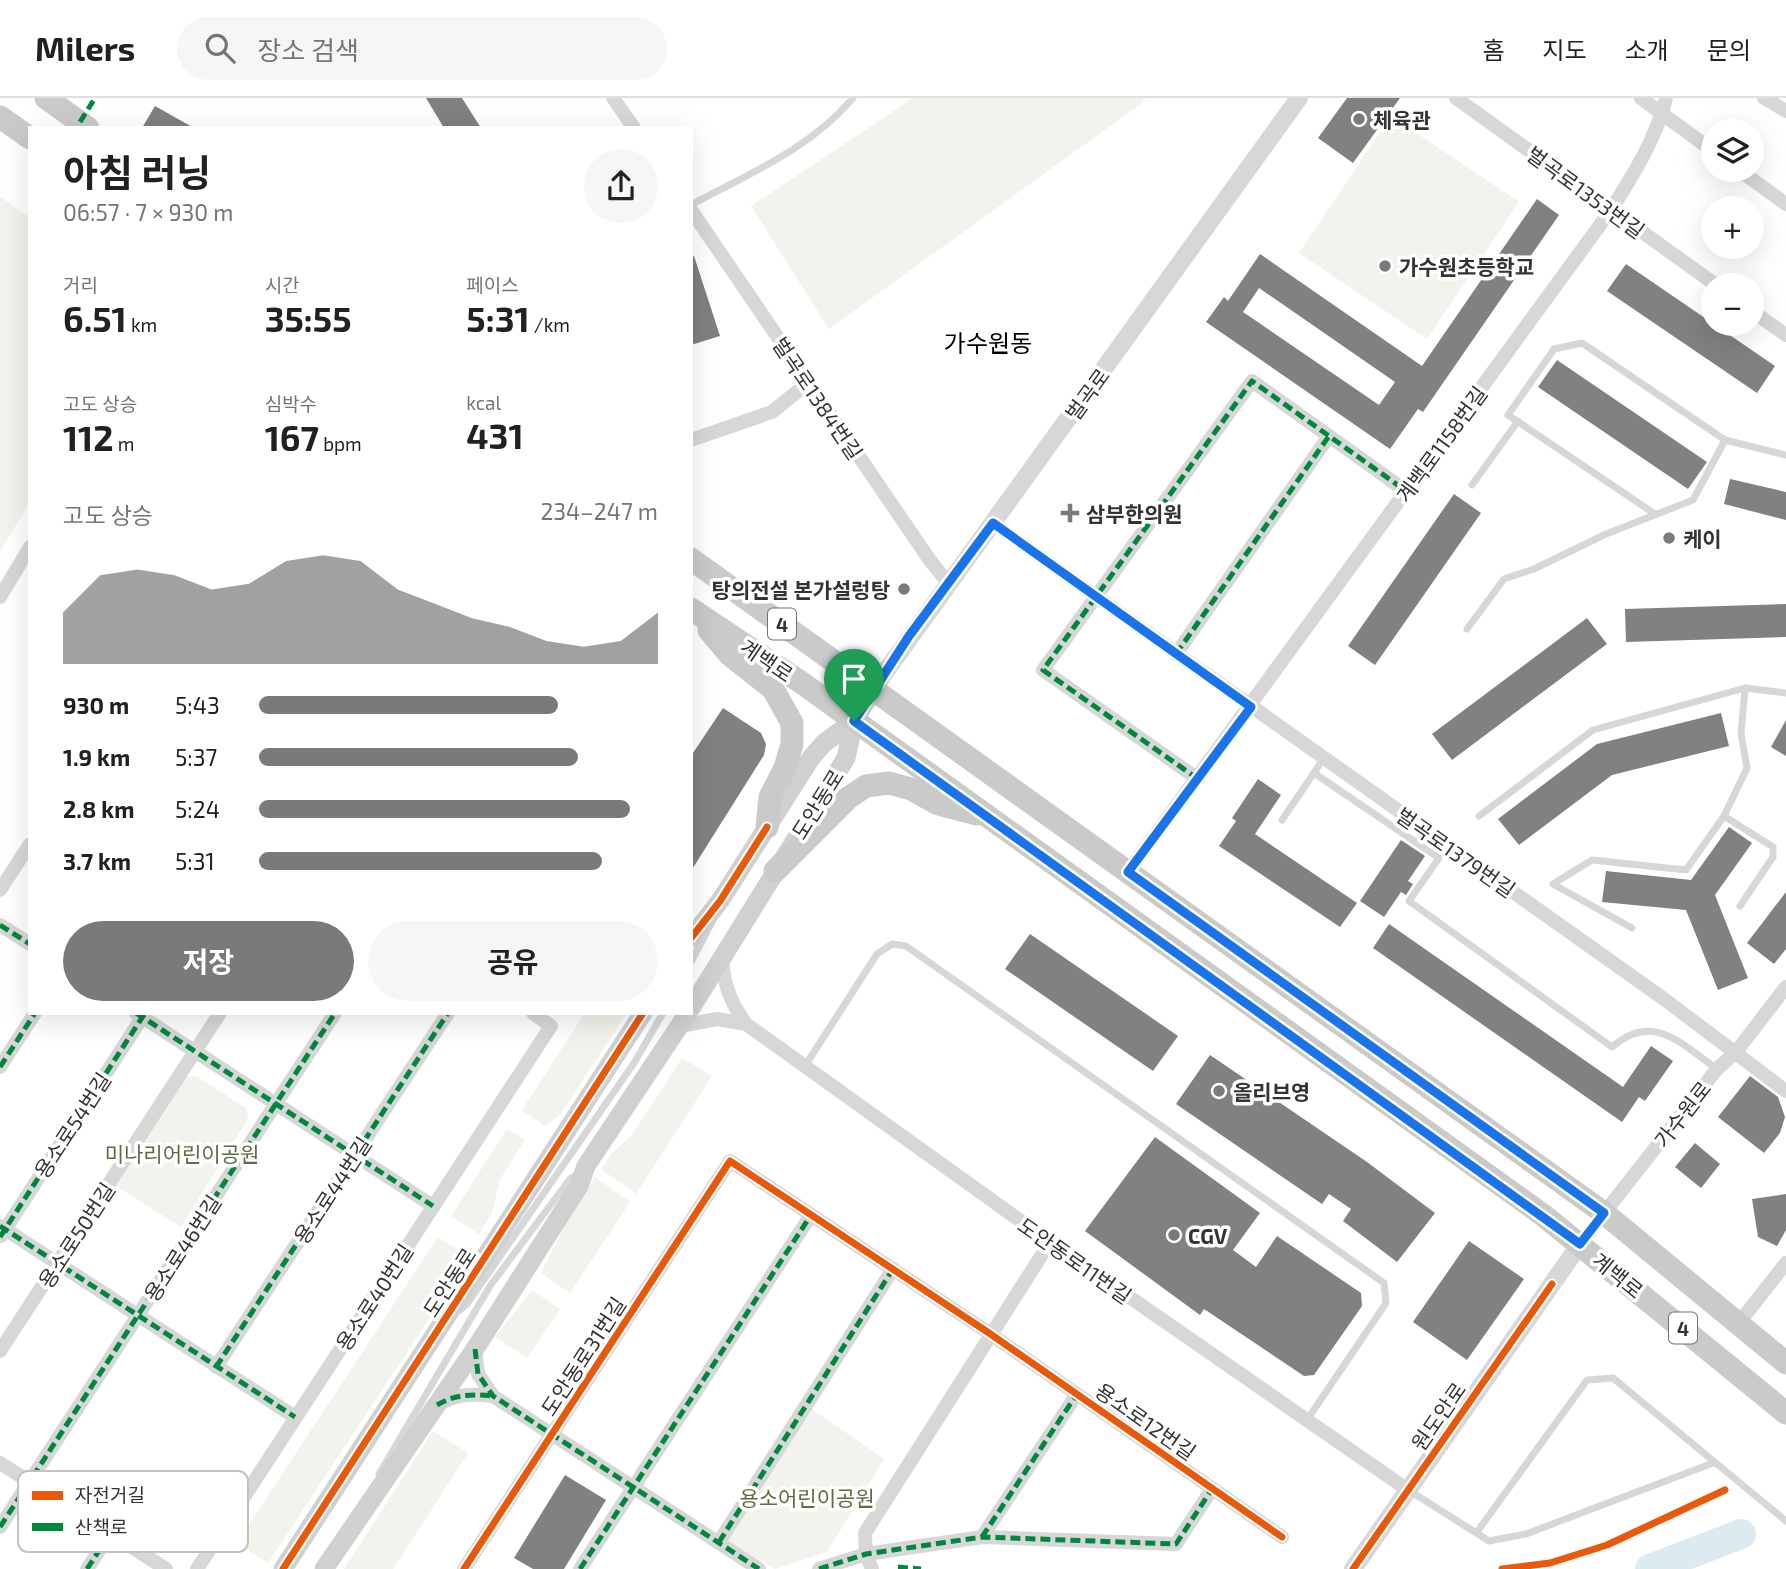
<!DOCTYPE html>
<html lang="ko">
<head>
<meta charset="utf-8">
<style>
  :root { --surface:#fff; --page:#f6f6f6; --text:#202124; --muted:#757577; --line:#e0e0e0; --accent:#7a7a7a }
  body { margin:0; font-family:"Exo 2","Noto Sans KR",sans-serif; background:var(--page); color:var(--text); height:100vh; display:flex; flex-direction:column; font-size:26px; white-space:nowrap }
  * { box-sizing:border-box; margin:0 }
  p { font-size:23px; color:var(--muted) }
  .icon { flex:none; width:38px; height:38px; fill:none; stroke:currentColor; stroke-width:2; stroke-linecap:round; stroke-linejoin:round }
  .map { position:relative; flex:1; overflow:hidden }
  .drawer { position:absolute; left:28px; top:28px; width:665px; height:889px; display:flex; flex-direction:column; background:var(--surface); border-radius:0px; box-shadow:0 7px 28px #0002 }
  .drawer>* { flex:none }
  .fabs { position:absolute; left:1701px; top:21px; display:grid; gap:14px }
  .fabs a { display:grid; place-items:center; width:63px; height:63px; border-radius:50%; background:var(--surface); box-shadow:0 7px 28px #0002; font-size:35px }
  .pin { position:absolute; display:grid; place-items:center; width:60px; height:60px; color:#fff; margin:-72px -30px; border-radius:50% 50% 50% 0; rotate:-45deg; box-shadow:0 0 7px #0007 }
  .pin .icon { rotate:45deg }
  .round { display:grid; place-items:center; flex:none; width:74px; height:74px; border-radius:37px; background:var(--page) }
  .overview { display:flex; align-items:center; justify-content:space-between; height:119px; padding:0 35px }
  h1 { font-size:38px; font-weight:700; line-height:52px }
  .stats { display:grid; grid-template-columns:repeat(3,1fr); gap:10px; height:119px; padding:7px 35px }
  .stats div { display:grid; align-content:center }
  .stats b { font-size:35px; font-weight:700 }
  .stats small { font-size:19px; font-weight:400 }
  .stats p { font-size:19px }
  .chart { height:196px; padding:14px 35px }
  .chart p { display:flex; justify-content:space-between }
  .chart svg { width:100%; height:126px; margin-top:7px; fill:var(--accent); opacity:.7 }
  .primary-button { display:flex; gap:14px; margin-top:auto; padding:14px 35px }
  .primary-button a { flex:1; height:80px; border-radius:42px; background:var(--accent); color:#fff; font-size:28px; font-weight:700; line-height:80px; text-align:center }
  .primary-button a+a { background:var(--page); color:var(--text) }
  ul { padding:0 35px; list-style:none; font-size:23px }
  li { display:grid; grid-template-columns:112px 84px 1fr; align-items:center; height:52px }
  li i { height:18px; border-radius:9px; background:var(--accent) }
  header { display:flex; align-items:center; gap:42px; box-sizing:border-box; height:98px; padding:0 35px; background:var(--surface); border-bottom:2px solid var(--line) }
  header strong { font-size:33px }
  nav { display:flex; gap:38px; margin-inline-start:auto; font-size:24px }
  .search { width:490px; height:63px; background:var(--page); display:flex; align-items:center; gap:18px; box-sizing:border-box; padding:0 24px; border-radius:38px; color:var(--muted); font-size:26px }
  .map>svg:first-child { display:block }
</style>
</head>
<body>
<header>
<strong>Milers</strong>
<div class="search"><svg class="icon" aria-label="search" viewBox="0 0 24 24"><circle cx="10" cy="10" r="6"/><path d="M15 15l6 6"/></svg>장소 검색</div>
<nav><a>홈</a><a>지도</a><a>소개</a><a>문의</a></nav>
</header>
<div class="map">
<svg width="1786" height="1471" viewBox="0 0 1786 1471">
  <rect width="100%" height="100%" fill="#fff"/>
  <g fill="#f1f3ec">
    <polygon points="913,0 1143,0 1145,3 829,231 751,108"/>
    <polygon points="1391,18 1519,104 1427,241 1299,155"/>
    <polygon points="0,99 30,120 30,404 0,453"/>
    <polygon points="585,915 626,916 560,1017 545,1028 522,1012"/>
    <polygon points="682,960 712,978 636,1096 601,1071 612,1055 632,1037"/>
    <polygon points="196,978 246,1010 248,1021 181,1129 116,1088 185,979"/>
    <polygon points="507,1031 525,1042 500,1081 492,1116 479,1136 451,1118"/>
    <polygon points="595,1079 630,1104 570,1195 541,1175 568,1121"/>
    <polygon points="438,1139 469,1160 268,1465 237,1445"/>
    <polygon points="532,1192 560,1211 527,1260 495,1239"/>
    <polygon points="809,1309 884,1361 827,1454 775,1471 727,1444"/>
    <polygon points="433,1333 468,1355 393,1471 344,1471"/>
  </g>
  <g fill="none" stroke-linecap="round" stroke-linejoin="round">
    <polyline stroke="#dbebef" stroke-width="30" points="1650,1471 1741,1436"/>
  </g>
  <g fill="#818181" fill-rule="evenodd">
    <polygon points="426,0 462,0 481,30 444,30"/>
    <polygon points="1347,0 1400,0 1353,65 1318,40"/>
    <polygon points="155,8 194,30 142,30"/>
    <path d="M1537 101 1559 117 1423 314 1418 311 1390 351 1206 224 1224 199 1228 203 1260 156 1422 268ZM1259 190 1395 284 1379 307 1243 214Z"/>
    <polygon points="694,158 720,238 691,247 691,159"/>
    <polygon points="1626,166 1775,268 1757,295 1607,193"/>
    <polygon points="1557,262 1707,364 1688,391 1538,289"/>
    <polygon points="1730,381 1786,394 1786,422 1724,406"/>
    <polygon points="1454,396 1481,415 1375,567 1348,548"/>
    <polygon points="1786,506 1786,539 1626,544 1625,511"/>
    <polygon points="1587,520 1607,546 1452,662 1432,636"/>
    <polygon points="723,610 761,635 766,646 764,657 691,773 691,658"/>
    <polygon points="1721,615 1729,648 1612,677 1519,747 1498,721 1597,646"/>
    <polygon points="1786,622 1786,658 1771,649"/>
    <polygon points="1258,681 1281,697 1255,736 1357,805 1340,829 1219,748 1236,723 1232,720"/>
    <polygon points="1729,729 1752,745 1715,797 1748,880 1718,892 1686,812 1602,804 1606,773 1691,782"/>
    <polygon points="1401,742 1425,758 1408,783 1413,786 1406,797 1401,794 1384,819 1360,803"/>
    <polygon points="1786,794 1786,851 1774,866 1747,845"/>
    <polygon points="1389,826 1623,989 1651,948 1673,963 1645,1003 1639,999 1622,1024 1373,850"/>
    <polygon points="1030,836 1178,938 1153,973 1005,871"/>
    <polygon points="1210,957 1367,1064 1435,1115 1397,1164 1343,1123 1351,1111 1329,1096 1322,1106 1176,1006"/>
    <polygon points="1750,978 1778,999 1785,1019 1780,1035 1764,1055 1718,1019"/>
    <polygon points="1155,1039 1260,1115 1233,1152 1256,1169 1277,1138 1361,1195 1362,1208 1314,1277 1304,1278 1204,1211 1200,1217 1085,1133"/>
    <polygon points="1695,1045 1720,1066 1701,1090 1675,1069"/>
    <polygon points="1786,1096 1786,1132 1777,1148 1758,1139 1752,1101"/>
    <polygon points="1469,1143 1524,1181 1467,1262 1413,1224"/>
    <polygon points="565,1377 606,1402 564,1471 533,1471 514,1460"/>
  </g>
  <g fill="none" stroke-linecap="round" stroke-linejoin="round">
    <g stroke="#d7d7d7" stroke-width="7">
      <path d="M691 107C748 76 810 51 853 0"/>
      <polyline points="1472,387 1518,323"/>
      <polyline points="1655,416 1508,317 1554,251 1582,245 1725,342 1786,357"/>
      <polyline points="1467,531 1504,481 1534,471 1606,436 1693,402 1725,342"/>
      <path d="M1314 675 1439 760 1409 803 1612 949C1653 913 1681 946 1717 971"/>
      <polyline points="1479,718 1593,632 1745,590 1786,595"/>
      <polyline points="1724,718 1773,749 1773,759 1740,808"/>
      <polyline points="1282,722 1324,660"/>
      <polyline points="1632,830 1553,786 1592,762 1686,772 1724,718 1747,670 1741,636 1745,590"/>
      <polyline points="691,864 712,824"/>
      <polyline points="805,968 877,856 892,846 906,848 1384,1185 1386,1205 1307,1322"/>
      <polyline points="460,1212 467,1206 634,965 663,915"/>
      <polyline points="379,1376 490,1188 570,1081 579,1075"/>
      <polyline points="1410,1393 1489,1443 1526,1436 1713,1365"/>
      <polyline points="1477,1434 1587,1282 1613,1280 1786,1423"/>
    </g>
    <g stroke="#d7d7d7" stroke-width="14">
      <polyline points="613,0 634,30"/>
      <polyline points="1456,0 1716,187"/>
      <polyline points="1641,0 1713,53"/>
      <polyline points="1764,0 1786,13"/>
      <polyline points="1739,72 1786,106"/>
      <polyline points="691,112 929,461 948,485"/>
      <polyline points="1752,213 1786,237"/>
      <polyline points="691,342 772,314 808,285"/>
      <polyline points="993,425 1664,901 1786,993"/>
      <polyline points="0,499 30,449"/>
      <polyline points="1176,556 1329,338"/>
      <polyline points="1198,681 1043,572 1252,283 1406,393"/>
      <path d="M1128 774 1611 112C1633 77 1656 41 1666 0"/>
      <polyline points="0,792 30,746"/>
      <polyline points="0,827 30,846"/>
      <path d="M722 861C724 888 731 905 746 926L1050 1144 1408 1392"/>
      <polyline points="136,915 433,1108"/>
      <polyline points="680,928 717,921 746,926"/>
      <polyline points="0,969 35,915"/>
      <polyline points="0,1128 295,1319"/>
      <polyline points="1,1138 145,915"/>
      <polyline points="1580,1146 1717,971 1736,954 1786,889"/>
      <polyline points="1738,1226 1786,1165"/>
      <polyline points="475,1251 478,1276 493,1298 759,1471"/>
      <polyline points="0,1253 220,915"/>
      <polyline points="216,1269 448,915"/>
      <path d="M438 1307C457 1295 472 1296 493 1298"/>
      <polyline points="0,1365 166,1471"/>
      <polyline points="0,1429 335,915"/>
      <polyline points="982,1439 1077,1296"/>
      <polyline points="719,1444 893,1171"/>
      <polyline points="87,1471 110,1436"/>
      <polyline points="197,1471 551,928 533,915"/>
      <polyline points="464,1471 730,1063 989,1235 1282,1439"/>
      <polyline points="580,1471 811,1117"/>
      <polyline points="819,1471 866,1456 982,1439 1176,1446 1212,1391"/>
      <polyline points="872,1471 866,1456 865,1435 1050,1144"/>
    </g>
    <g stroke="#d7d7d7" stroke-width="18">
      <polyline points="873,591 1299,0"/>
      <polyline points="1353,1471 1580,1146"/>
    </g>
    <g stroke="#d0d0d0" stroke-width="19">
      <polyline points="691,840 720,803 811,660 824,645 854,623"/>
      <polyline points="691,910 846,660 854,623 873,591"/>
      <polyline points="283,1471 643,915"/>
      <polyline points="324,1471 475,1251 579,1088 586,1068 688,915"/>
    </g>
    <g stroke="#cacaca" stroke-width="23">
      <polyline points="46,0 88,30"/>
      <polyline points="0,19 30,40"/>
      <polyline points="691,461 1604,1115 1786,1265"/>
      <polyline points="691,511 802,585 1543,1117 1786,1315"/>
      <polyline points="709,532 730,557 773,591 792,625 792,646 785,670 770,699 767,729"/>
      <polyline points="775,773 848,700 866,688 889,685 911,691 938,706 976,716"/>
    </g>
    <g stroke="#00873e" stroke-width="5" stroke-dasharray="10 5" stroke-linecap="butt">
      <polyline points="80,24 95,0"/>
      <polyline points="1176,556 1329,338"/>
      <polyline points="1198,681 1043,572 1252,283 1406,393"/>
      <polyline points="0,827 30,846"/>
      <polyline points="136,915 433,1108"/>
      <polyline points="0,969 35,915"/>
      <polyline points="0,1128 295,1319"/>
      <polyline points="0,1139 145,915"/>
      <polyline points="475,1251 478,1276 493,1298 759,1471"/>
      <polyline points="216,1269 448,915"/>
      <path d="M437 1307C456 1296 472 1296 493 1298"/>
      <polyline points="0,1429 335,915"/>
      <polyline points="982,1439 1077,1296"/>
      <polyline points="719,1444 893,1171"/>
      <polyline points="898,1469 921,1471"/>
      <polyline points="87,1471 110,1436"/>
      <polyline points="580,1471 811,1117"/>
      <polyline points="819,1471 866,1456 982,1439 1176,1446 1212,1391"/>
    </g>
    <defs>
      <g id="cycleway">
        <polyline points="691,840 720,803 767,729"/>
        <polyline points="283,1471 643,915"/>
        <polyline points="464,1471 730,1063 989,1235 1282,1439"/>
        <polyline points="1353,1471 1552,1186"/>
        <polyline points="1502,1471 1550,1465 1607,1447 1725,1392"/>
      </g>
    </defs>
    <use href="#cycleway" stroke="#fff" stroke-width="11"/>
    <use href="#cycleway" stroke="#e8590c" stroke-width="7"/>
  </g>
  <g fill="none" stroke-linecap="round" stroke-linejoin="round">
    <defs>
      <polygon id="route" points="993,425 1251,609 1128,774 1604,1115 1580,1146 854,623 909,538"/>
    </defs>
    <use href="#route" stroke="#fff" stroke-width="14"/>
    <use href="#route" stroke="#1a73e8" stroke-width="9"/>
  </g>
  <g fill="#7a7a7a" stroke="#fff" stroke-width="2.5">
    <circle cx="1359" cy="21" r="7"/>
    <circle cx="1385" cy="168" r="7"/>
    <path d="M1066.5 404.5h7v7h7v7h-7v7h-7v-7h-7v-7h7z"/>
    <circle cx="1669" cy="440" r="7"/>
    <circle cx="904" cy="491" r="7"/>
    <circle cx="1219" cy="993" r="7"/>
    <circle cx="1174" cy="1137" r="7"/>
  </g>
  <g text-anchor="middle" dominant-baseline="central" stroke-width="7" stroke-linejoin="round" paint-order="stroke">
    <g fill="#fff" stroke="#707070" stroke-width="2">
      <rect x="768" y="510.5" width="28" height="31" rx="5"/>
      <rect x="1669" y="1214.5" width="28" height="31" rx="5"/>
    </g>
    <g font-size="19" font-weight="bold" fill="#333">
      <text x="782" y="526">4</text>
      <text x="1683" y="1230">4</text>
    </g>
    <g font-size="21" font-weight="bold" fill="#333" stroke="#fff" text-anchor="start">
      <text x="1373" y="21">체육관</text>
      <text x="1399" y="168">가수원초등학교</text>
      <text x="1086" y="415">삼부한의원</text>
      <text x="1683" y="440">케이</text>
      <text x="890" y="491" text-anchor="end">탕의전설 본가설렁탕</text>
      <text x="1233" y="993">올리브영</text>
      <text x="1188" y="1137">CGV</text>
    </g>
    <g font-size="21" fill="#333" stroke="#fff">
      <text transform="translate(1586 94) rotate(36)">벌곡로1353번길</text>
      <text transform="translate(1087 296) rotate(-54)">벌곡로</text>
      <text transform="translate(818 300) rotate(56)">벌곡로1384번길</text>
      <text transform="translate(1441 346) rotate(-54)">계백로1158번길</text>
      <text transform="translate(767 562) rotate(34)">계백로</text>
      <text transform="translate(817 706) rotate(-58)">도안동로</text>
      <text transform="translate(1456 754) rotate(35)">벌곡로1379번길</text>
      <text transform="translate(1682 1016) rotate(-52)">가수원로</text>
      <text transform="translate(72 1027) rotate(-57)">용소로54번길</text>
      <text transform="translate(332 1092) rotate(-57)">용소로44번길</text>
      <text transform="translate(76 1137) rotate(-57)">용소로50번길</text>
      <text transform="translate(182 1150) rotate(-57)">용소로46번길</text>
      <text transform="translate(1075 1162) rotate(35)">도안동로11번길</text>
      <text transform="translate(1618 1177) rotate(39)">계백로</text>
      <text transform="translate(449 1184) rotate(-57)">도안동로</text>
      <text transform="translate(374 1199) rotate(-57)">용소로40번길</text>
      <text transform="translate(583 1258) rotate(-57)">도안동로31번길</text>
      <text transform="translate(1438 1318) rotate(-55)">원도안로</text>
      <text transform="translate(1146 1323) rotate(35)">용소로12번길</text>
    </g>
    <g font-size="21" fill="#5f6c42" stroke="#fff">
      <text x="182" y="1055">미나리어린이공원</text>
      <text x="807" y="1399">용소어린이공원</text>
    </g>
    <g font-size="24" fill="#000" stroke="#fff">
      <text x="988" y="244">가수원동</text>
    </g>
  </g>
  <rect x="18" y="1373" width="230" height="81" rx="10" fill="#fff" stroke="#c2c2c2" stroke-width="2"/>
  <rect x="32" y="1393" width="31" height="9" fill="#e8590c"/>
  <rect x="32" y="1425" width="31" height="8" fill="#00873e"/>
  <g font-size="19" fill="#333">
    <text x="75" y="1404">자전거길</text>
    <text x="75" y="1436">산책로</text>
  </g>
</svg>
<div class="fabs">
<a><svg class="icon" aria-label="layers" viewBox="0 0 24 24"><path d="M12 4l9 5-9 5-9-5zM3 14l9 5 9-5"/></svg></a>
<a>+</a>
<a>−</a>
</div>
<div class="pin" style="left:854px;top:623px;background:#1e9e55"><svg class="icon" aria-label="arrive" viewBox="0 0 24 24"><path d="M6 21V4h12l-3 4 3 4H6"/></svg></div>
<section class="drawer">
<div class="overview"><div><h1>아침 러닝</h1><p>06:57 · 7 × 930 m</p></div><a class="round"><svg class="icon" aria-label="share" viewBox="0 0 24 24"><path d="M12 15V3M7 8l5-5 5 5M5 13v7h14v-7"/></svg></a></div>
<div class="stats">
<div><p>거리</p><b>6.51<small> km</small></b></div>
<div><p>시간</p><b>35:55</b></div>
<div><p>페이스</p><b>5:31<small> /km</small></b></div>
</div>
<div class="stats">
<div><p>고도 상승</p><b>112<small> m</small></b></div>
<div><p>심박수</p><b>167<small> bpm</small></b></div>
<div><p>kcal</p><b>431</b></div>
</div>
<div class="chart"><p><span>고도 상승</span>234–247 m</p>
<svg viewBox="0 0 160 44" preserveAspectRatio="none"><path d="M0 44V26L10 13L20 11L30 13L40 18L50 16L60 8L70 6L80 8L90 18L100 23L110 28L120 31L130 36L140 38L150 36L160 26V44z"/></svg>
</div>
<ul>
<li><b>930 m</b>5:43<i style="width:75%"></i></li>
<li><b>1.9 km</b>5:37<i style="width:80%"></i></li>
<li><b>2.8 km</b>5:24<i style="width:93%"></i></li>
<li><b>3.7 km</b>5:31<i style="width:86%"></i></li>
</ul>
<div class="primary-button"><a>저장</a><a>공유</a></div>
</section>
</div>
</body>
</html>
